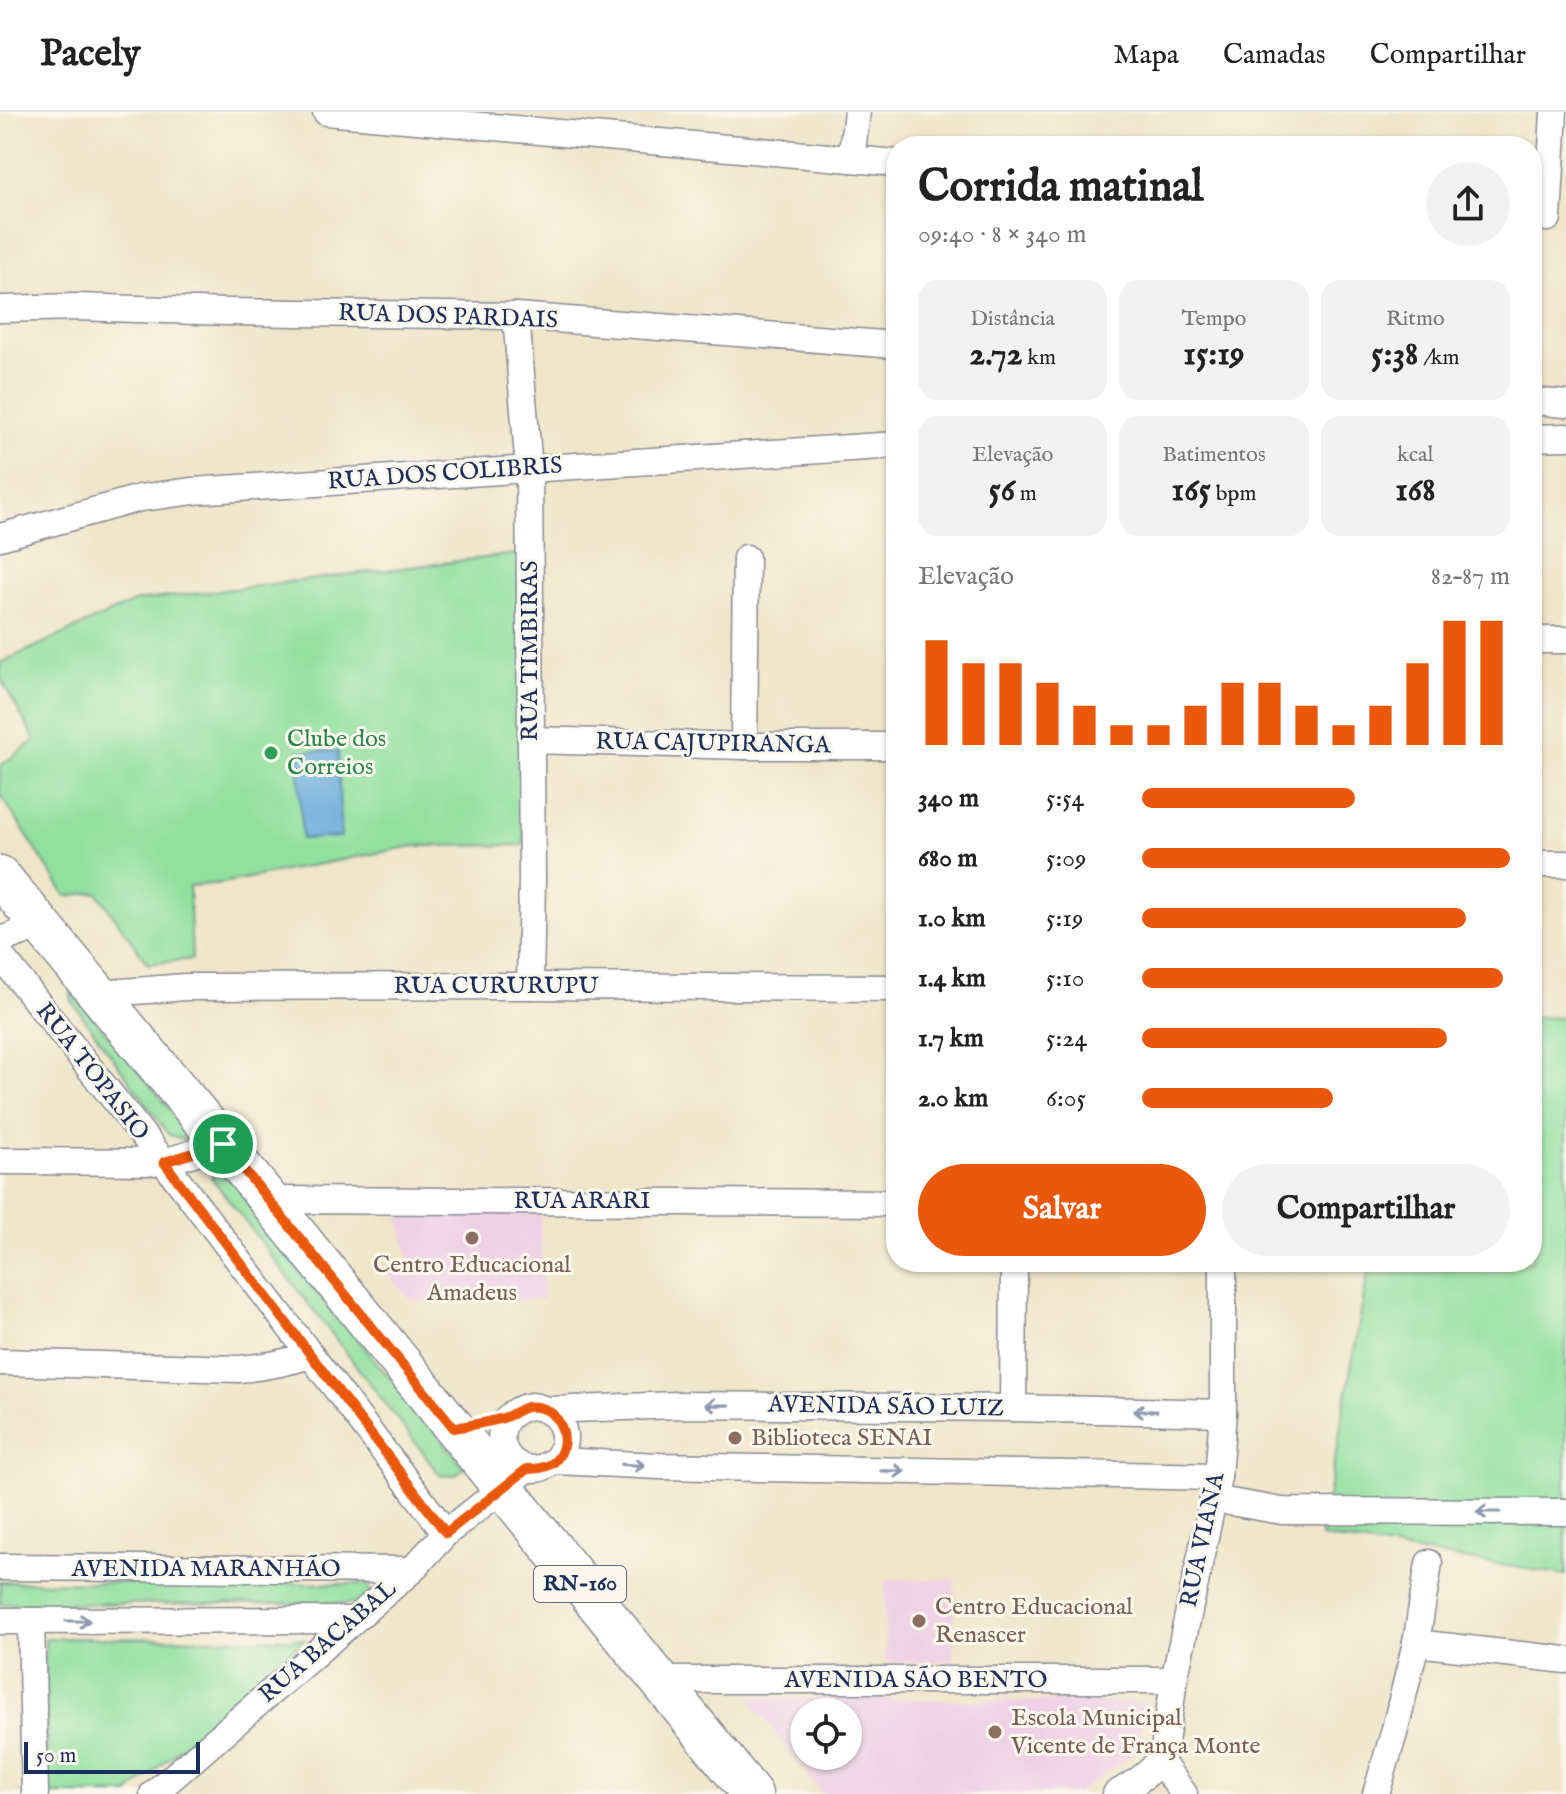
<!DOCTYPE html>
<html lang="pt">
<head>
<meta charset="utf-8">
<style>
  :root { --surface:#fff; --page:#f2f2f2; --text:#222; --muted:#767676; --line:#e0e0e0; --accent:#ea580c }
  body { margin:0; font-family:"IM FELL English",serif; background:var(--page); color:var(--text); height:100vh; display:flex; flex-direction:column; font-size:30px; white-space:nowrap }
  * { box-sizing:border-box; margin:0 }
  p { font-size:26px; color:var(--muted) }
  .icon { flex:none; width:44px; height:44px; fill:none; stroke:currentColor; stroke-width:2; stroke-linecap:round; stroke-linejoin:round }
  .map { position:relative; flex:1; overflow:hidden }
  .side { position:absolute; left:886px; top:24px; width:656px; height:1136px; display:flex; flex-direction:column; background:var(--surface); border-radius:32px; box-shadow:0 2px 6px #0004 }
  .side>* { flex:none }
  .controls { position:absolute; left:790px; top:1586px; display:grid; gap:16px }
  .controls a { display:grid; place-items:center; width:72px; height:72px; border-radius:50%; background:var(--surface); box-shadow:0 2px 6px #0004; font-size:40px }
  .scale { position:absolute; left:24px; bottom:20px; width:176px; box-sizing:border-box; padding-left:8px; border:4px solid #1b2f5e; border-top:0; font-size:22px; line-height:28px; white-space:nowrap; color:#1b2f5e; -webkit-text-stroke:6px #fbf7ec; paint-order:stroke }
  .pin { position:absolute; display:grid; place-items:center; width:68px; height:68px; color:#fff; margin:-34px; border:4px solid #fff; border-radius:50%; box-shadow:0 2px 8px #0007 }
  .round { display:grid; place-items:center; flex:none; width:84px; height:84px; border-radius:42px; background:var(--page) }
  .head { display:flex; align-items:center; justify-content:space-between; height:136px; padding:0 32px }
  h1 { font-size:44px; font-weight:700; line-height:60px }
  .stats { display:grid; grid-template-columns:repeat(3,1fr); gap:12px; height:136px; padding:8px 32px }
  .stats div { display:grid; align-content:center; border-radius:20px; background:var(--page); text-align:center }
  .stats b { font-size:34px; font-weight:700 }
  .stats small { font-size:22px; font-weight:400 }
  .stats p { font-size:22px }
  .chart { height:224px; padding:16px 32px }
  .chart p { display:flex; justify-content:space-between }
  .chart svg { width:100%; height:144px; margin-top:8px; stroke:var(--accent); stroke-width:6 }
  .button { display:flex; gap:16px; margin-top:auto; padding:16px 32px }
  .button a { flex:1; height:92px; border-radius:48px; background:var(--accent); color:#fff; font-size:32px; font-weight:700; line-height:92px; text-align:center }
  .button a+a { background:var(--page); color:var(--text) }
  ul { padding:0 32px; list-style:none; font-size:26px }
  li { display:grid; grid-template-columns:128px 96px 1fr; align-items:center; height:60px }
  li i { height:20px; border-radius:10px; background:var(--accent) }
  header { display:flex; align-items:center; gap:48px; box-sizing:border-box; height:112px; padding:0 40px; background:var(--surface); border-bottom:2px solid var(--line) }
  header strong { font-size:38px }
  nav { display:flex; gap:44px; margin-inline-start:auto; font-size:28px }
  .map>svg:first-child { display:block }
</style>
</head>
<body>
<header>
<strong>Pacely</strong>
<nav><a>Mapa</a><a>Camadas</a><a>Compartilhar</a></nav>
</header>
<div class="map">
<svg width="1566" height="1682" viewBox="0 0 1566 1682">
  <rect width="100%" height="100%" fill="#fbf7ec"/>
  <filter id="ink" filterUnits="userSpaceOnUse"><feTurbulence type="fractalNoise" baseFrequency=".0125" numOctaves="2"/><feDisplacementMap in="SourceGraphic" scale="16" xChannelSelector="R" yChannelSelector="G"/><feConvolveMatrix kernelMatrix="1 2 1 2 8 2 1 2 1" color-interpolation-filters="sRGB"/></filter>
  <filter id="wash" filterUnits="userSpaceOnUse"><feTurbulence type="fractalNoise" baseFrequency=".006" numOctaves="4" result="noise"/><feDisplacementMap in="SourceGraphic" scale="32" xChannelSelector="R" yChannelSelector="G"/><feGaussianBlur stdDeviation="1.8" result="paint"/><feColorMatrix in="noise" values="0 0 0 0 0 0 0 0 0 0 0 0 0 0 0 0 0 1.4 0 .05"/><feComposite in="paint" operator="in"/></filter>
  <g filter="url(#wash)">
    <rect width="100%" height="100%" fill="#f0e5c8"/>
    <g fill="#eed0e7" fill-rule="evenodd">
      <polygon points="397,1096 540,1100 543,1187 412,1189 386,1161 410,1151"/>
      <polygon points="955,1467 953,1549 885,1550 885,1468"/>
      <path d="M748 1585 1146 1591 1138 1639 1077 1682H822ZM848 1600V1644H804V1600Z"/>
    </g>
    <g fill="#91e09e" stroke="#56887e" stroke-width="2">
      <polygon points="524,441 524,733 414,734 222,771 189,774 192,847 148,852 97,780 66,784 0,682 0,654 35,628 0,565 0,551 136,489"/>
      <polygon points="71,879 195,1027 185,1029 168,1022 72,889"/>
      <polygon points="1532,905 1566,906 1566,1463 1321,1425 1370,1150 1532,1150"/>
      <polygon points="225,1058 268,1097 293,1151 465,1355 455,1363 441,1364 211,1065"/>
      <polygon points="0,1470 368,1472 371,1484 361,1491 0,1492"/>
      <polygon points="45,1526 304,1527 128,1682 47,1682"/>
    </g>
    <polygon fill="#68abdc" stroke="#426d9d" stroke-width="2" points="298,639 338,639 341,725 302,727"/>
  </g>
  <g filter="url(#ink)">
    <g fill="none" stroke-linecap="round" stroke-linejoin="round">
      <defs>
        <g id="street">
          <polyline points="326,0 896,51"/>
          <polyline points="851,47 857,0"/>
          <polyline points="1548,106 1554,0"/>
          <polyline points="0,197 76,195 227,200 516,204 896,233"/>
          <polyline points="516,204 529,357 532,768 530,874"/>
          <polyline points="1532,289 1566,292"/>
          <polyline points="1532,326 1566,325"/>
          <polyline points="0,425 140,386 193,379 896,333"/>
          <polyline points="1532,528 1566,528"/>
          <polyline points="531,628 744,634 896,634"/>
          <polyline points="744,634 746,446"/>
          <polyline points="1532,752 1566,752"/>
          <polyline points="0,828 41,814"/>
          <polyline points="0,843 164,1050 446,1421"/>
          <polyline points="97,882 185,875 530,874 896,876"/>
          <polyline points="0,1049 164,1050 223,1032"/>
          <polyline points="268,1088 896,1091"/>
          <path d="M0 1250 239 1257C264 1255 286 1251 310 1243"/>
          <path d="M531 1294C556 1296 572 1318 560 1342 555 1350 549 1353 541 1356 501 1365 481 1304 531 1294Z"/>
          <polyline points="1013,1296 1014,1150"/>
          <polyline points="549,1298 676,1293 1013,1296 1223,1301"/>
          <polyline points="556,1349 659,1354 1218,1365"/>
          <polyline points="1213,1387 1282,1399 1566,1400"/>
          <polyline points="0,1455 412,1458"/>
          <polyline points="0,1509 353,1508"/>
          <polyline points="31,1509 35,1682"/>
          <polyline points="1416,1531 1566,1548"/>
          <polyline points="658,1568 1174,1568"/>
          <polyline points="1160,1649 1184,1682"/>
          <polyline points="153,1682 412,1458 446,1421 527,1357"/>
          <path d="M1116 1682C1136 1670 1155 1661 1164 1638L1174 1568 1218 1365 1223 1301V1150"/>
          <polyline points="1376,1682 1394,1621 1416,1531 1429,1451"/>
        </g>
        <polyline id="primary" points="0,764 223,1032 752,1682"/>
      </defs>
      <use href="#street" stroke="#868a93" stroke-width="29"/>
      <use href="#primary" stroke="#868a93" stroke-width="43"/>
      <use href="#street" stroke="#fff" stroke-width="26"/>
      <use href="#primary" stroke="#fff" stroke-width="40"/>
    </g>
    <defs><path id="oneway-shaft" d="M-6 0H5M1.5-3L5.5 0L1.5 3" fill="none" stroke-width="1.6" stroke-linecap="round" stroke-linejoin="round" transform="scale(2)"/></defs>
    <g stroke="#8d97ae">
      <use href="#oneway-shaft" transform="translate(717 1293) rotate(-179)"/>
      <use href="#oneway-shaft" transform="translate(1145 1299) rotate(-179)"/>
      <use href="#oneway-shaft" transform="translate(633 1353) rotate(3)"/>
      <use href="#oneway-shaft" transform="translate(893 1359) rotate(1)"/>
      <use href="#oneway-shaft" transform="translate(1488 1400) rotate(180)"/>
      <use href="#oneway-shaft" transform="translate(78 1509)"/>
    </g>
  </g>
  <g fill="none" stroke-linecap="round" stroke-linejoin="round" filter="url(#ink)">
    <defs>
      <path id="route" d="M223 1032 454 1316C470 1313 487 1311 503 1306 515 1303 522 1292 537 1295 560 1298 573 1329 556 1348 550 1355 537 1357 527 1357L446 1421 164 1050Z"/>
    </defs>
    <use href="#route" stroke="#fff" stroke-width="16"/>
    <use href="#route" stroke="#ea580c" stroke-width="10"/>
  </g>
  <circle fill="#2e9e5b" stroke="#fbf7ec" stroke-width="3" cx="271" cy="641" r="8"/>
  <g fill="#8d6e63" stroke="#fbf7ec" stroke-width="3">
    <circle cx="472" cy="1126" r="8"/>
    <circle cx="735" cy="1326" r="8"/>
    <circle cx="919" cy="1509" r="8"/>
    <circle cx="995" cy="1620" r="8"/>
  </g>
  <g text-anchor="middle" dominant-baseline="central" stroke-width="6" stroke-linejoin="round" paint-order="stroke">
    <rect fill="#fbf7ec" stroke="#5e6b89" stroke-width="2" x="534" y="1454" width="92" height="36" rx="6"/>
    <g font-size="22" font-weight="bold" fill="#1b2f5e">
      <text x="580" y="1472">RN-160</text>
    </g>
    <g font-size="24" fill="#1b2f5e" stroke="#fbf7ec">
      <text transform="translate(448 205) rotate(2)">RUA DOS PARDAIS</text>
      <text transform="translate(445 362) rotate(-4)">RUA DOS COLIBRIS</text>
      <text transform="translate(530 539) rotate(-90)">RUA TIMBIRAS</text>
      <text transform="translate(713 632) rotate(1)">RUA CAJUPIRANGA</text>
      <text x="496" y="874">RUA CURURUPU</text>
      <text transform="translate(92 960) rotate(52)">RUA TOPASIO</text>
      <text x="582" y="1089">RUA ARARI</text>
      <text transform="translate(886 1295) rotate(1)">AVENIDA SÃO LUIZ</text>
      <text transform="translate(1203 1428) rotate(-78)">RUA VIANA</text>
      <text x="206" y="1457">AVENIDA MARANHÃO</text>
      <text transform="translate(328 1530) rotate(-41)">RUA BACABAL</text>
      <text x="916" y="1568">AVENIDA SÃO BENTO</text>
    </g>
    <g font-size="24" fill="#27864d" stroke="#fbf7ec" text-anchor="start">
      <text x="287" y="627">Clube dos<tspan x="287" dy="28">Correios</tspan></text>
    </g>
    <g font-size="24" fill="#785e54" stroke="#fbf7ec" text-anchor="start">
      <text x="472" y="1153" text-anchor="middle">Centro Educacional<tspan x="472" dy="28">Amadeus</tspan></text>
      <text x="751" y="1326">Biblioteca SENAI</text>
      <text x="935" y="1495">Centro Educacional<tspan x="935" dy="28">Renascer</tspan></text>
      <text x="1011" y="1606">Escola Municipal<tspan x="1011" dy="28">Vicente de França Monte</tspan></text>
    </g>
  </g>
</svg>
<div class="controls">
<a><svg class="icon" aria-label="locate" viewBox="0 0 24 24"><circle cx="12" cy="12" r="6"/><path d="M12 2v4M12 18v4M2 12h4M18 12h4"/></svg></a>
</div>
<div class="scale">50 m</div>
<div class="pin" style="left:223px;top:1032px;background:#1e9e55"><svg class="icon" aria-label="arrive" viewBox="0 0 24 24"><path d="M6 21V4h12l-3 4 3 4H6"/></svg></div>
<section class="side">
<div class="head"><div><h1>Corrida matinal</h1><p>09:40 · 8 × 340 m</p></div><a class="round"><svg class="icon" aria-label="share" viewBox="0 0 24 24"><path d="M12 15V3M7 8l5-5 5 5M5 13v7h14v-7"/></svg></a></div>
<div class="stats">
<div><p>Distância</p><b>2.72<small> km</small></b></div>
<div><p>Tempo</p><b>15:19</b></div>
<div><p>Ritmo</p><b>5:38<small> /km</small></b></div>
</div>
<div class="stats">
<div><p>Elevação</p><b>56<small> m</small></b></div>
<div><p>Batimentos</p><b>165<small> bpm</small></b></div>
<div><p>kcal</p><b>168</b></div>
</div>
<div class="chart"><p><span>Elevação</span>82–87 m</p>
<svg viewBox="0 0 160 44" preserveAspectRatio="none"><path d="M5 44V12M15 44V19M25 44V19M35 44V25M45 44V32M55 44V38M65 44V38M75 44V32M85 44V25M95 44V25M105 44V32M115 44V38M125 44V32M135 44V19M145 44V6M155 44V6"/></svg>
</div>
<ul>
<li><b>340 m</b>5:54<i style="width:58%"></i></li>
<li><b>680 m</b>5:09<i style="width:100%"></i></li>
<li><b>1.0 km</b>5:19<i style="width:88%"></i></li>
<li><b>1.4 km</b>5:10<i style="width:98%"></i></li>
<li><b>1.7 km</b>5:24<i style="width:83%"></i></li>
<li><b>2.0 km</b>6:05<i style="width:52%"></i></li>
</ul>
<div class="button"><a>Salvar</a><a>Compartilhar</a></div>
</section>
</div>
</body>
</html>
